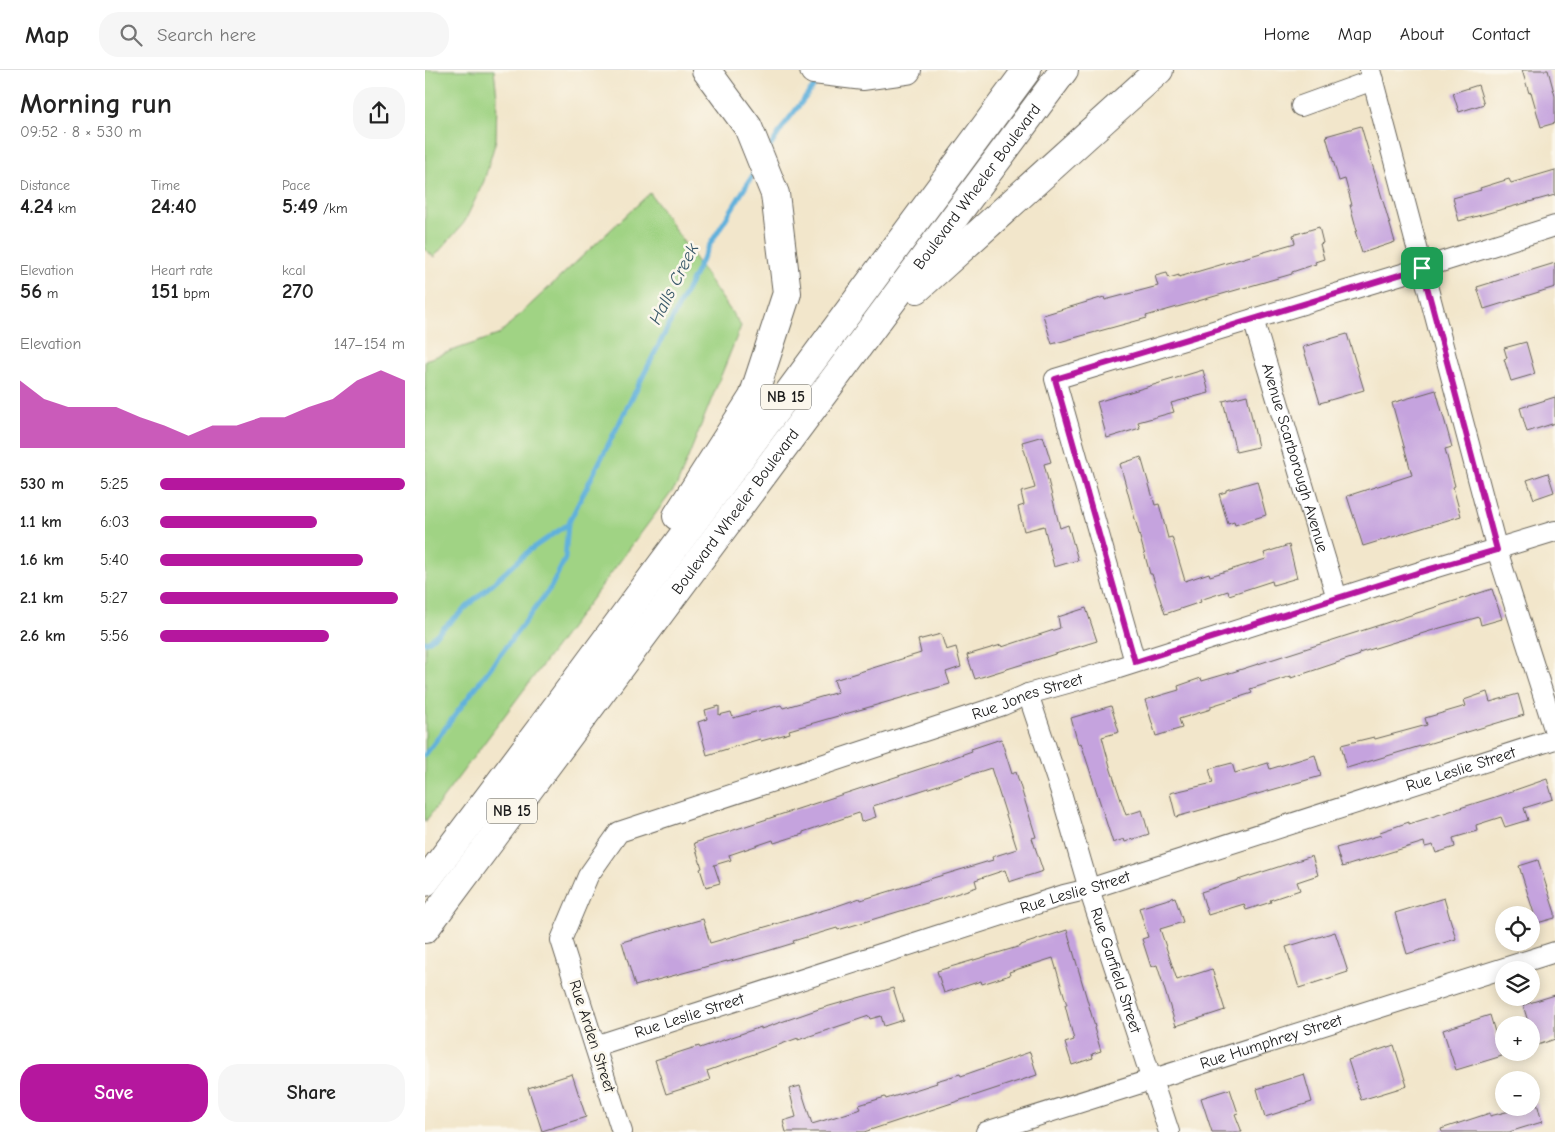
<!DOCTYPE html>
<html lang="en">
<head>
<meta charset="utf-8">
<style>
  :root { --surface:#fff; --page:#f6f6f6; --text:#222; --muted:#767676; --line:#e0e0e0; --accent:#b5179e }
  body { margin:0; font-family:"Comic Neue",sans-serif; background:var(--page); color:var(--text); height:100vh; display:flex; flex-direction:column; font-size:19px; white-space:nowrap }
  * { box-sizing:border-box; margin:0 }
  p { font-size:16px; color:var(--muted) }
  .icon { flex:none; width:28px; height:28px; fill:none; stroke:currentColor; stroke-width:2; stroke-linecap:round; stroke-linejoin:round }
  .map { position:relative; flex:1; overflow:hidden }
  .side { display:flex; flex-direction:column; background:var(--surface); width:425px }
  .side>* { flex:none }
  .controls { position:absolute; left:1070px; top:836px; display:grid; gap:10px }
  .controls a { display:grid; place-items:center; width:45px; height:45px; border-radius:50%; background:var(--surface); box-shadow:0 2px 12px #0003; font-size:25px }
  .pin { position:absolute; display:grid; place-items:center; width:42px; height:42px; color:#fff; margin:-21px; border-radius:10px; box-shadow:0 2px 8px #0006 }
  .round { display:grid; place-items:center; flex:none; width:52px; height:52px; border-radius:20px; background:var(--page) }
  .overview { display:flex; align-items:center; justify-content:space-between; height:85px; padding:0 20px }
  h1 { font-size:28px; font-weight:700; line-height:38px }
  .metrics { display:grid; grid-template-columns:repeat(3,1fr); gap:8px; height:85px; padding:5px 20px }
  .metrics div { display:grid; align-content:center }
  .metrics b { font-size:21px; font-weight:700 }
  .metrics small { font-size:14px; font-weight:400 }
  .metrics p { font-size:14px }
  .chart { height:140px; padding:10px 20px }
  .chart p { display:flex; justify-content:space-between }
  .chart svg { width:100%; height:90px; margin-top:5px; fill:var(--accent); opacity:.7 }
  .primary-button { display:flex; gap:10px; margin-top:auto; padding:10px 20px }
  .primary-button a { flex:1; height:58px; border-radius:20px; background:var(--accent); color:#fff; font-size:20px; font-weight:700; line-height:58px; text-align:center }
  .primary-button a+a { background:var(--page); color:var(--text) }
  ul { padding:0 20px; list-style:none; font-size:16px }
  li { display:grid; grid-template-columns:80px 60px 1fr; align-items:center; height:38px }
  li i { height:12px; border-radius:6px; background:var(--accent) }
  header { display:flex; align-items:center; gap:30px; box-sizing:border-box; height:70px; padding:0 25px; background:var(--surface); border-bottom:1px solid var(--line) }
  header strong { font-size:24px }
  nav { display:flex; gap:28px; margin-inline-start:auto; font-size:18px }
  .search { width:350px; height:45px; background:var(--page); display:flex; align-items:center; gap:12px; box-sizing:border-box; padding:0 18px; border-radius:20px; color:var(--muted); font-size:19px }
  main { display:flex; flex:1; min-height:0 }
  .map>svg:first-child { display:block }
</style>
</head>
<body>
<header>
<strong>Map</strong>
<div class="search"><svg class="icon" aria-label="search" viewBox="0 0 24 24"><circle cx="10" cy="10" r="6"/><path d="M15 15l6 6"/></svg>Search here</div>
<nav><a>Home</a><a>Map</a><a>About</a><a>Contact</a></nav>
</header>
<main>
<section class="side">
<div class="overview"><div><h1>Morning run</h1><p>09:52 · 8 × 530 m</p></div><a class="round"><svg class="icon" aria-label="share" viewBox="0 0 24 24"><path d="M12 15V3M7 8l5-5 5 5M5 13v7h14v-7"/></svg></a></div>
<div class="metrics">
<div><p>Distance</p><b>4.24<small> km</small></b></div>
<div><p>Time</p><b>24:40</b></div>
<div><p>Pace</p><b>5:49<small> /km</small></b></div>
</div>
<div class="metrics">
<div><p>Elevation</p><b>56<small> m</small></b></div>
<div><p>Heart rate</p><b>151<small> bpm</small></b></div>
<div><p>kcal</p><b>270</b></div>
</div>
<div class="chart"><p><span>Elevation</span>147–154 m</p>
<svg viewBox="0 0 160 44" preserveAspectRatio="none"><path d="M0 44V11L10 20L20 24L30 24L40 24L50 29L60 33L70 38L80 33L90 33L100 29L110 29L120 24L130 20L140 11L150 6L160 11V44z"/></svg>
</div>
<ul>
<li><b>530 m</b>5:25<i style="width:100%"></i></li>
<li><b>1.1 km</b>6:03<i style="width:64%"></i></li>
<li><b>1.6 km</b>5:40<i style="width:83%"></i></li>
<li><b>2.1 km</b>5:27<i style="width:97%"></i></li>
<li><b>2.6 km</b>5:56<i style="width:69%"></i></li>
</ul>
<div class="primary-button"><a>Save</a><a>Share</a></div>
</section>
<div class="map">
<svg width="1130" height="1062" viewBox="0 0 1130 1062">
  <rect width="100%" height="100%" fill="#fbf7ec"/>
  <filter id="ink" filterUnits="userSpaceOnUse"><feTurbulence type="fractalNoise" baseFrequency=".02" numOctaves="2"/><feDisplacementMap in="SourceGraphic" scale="10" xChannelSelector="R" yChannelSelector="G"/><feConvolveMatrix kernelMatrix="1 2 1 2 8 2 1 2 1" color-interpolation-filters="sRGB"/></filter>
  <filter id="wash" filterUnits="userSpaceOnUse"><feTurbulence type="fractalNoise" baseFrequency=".0096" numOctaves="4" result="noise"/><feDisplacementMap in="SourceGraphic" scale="20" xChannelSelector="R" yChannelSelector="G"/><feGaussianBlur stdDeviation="1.12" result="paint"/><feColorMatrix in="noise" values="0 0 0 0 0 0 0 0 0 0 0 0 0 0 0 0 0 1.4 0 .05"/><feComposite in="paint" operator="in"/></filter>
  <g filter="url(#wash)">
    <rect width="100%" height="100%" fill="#f2e6cb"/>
    <g fill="#a0d384" stroke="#5e7850">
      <polygon points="0,0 69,0 72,26 71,70 59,111 39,153 9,187 0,179"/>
      <polygon points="225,123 316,256 252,415 0,752 0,290 73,265"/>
    </g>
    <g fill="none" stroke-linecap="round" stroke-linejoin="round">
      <g stroke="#61b1dc" stroke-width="5">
        <polyline points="343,80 359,55 394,10"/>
        <polyline points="0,572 4,571 105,480 143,454"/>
        <polyline points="0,685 126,517 140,489 143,454 284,176 331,100"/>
      </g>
    </g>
    <g id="blocks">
      <g fill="#c5a3de">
        <polygon points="1097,0 1123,0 1130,26 1130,53 1116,57 1106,22 1104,23"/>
        <polygon points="1053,15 1059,34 1034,42 1028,23"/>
        <polygon points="936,56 970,172 937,183 930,161 932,161 925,135 927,135 920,109 914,111 901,66"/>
        <polygon points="1130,100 1130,125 1034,151 1028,128 1056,120 1055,118 1084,109 1086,113"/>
        <polygon points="894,157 898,173 895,174 899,189 890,192 891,194 867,202 867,204 721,246 722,248 627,274 618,245 679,227 680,230 733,216 730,206 742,203 744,208 754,205 754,207 870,173 868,165"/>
        <polygon points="1130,193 1130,217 1059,239 1052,217"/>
        <polygon points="922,264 939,320 895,333 878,277"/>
        <polygon points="1101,272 1110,304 1086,311 1079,289 1082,288 1079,278"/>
        <polygon points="778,300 784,323 746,333 749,342 713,352 715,358 682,368 672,332"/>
        <polygon points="1011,320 1027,377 1020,379 1030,416 1028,417 1036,446 938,476 922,426 987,405 967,333"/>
        <polygon points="822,325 833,377 811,382 798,331"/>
        <polygon points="1130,327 1130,353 1102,362 1095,338"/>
        <polygon points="618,366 626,392 619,394 635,458 643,455 653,490 629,497 619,456 599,461 593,437 599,435 596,422 610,418 597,372"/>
        <polygon points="716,387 730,435 734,434 743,468 747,467 760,511 784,503 785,506 841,489 839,483 864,475 872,508 848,515 847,511 804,525 803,521 775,530 776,532 740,544 727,504 725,504 695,394"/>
        <polygon points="1123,403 1129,422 1109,429 1102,410"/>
        <polygon points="832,411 841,445 810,455 809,452 803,454 794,424 801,422 801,420"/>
        <polygon points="1067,519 1077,549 1056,555 1054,547 1015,558 934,583 935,585 866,608 866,606 825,619 827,623 786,636 786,639 754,649 757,658 731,666 720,630 754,620 753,616 776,608 777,611 808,602"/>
        <polygon points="661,538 672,571 550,609 542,585 576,575 577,577 635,558 633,547"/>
        <polygon points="516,564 521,580 531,577 536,597 521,602 525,614 364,660 365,663 336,671 335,669 282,685 273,652 282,649 280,640 294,636 294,645 306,642 308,648 356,635 358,638 413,622 409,610 496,583 493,570"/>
        <polygon points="1062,622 1065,632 1093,624 1099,645 922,698 916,675 949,667 950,669 1002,655 1000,648 1041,636 1039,630"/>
        <polygon points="686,636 694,662 677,667 686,700 701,745 717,740 724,764 700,772 699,769 688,773 656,673 653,674 646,648"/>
        <polygon points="576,669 587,704 591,702 611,767 607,768 618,801 584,812 580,800 550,810 552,817 515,829 413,860 412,858 368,871 369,873 339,882 302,892 302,891 210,916 197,872 278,849 285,873 406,838 435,828 436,830 508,808 568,790 567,787 592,779 566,698 448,736 451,747 436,752 434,743 378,762 378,764 349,773 348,770 304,785 306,790 289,795 295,813 281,817 275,799 277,798 269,773 507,695 547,681 546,679"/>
        <polygon points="890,685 896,706 751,747 745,723 788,713 784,699 807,693 810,703 843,693 845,699"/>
        <polygon points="1122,709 1128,729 1099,738 1103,750 1080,757 1076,747 1051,755 1052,761 1028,768 1030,777 1011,783 1008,775 1000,777 999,772 917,797 911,778 956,765 955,762 984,752 984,754 1070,727"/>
        <polygon points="887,786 893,805 872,812 875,820 845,830 846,832 821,840 819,834 783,845 776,822"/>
        <polygon points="1113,790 1130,843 1130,848 1112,853 1094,796"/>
        <polygon points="750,827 758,852 735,859 752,910 787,899 800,940 751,956 732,895 726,897 717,869 723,867 714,838"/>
        <polygon points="1019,828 1031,869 982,884 970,843"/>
        <polygon points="642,860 670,957 669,958 676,981 667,984 668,988 647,995 640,973 649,970 640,935 642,935 628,888 584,902 585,905 557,914 556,911 519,923 512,901 596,876 596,875"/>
        <polygon points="910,862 923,902 874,918 861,877"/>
        <polygon points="468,918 478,950 459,956 456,946 445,949 444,946 373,970 373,968 282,1001 285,1010 241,1024 230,990 274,976 275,978 336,957 336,959 394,939"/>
        <polygon points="1130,925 1130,969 1110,976 1106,962 1106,955 1104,955 1098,935"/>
        <polygon points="1065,945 1077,986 1031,1000 1018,960"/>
        <polygon points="969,975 982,1016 936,1030 923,990"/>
        <polygon points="605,982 612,1005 439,1062 361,1062 358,1051 371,1047 364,1019 375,1016 387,1054 436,1039 434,1035 460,1027 461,1029 512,1013 511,1011 535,1004 536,1006"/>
        <polygon points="147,1004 161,1047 117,1061 103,1018"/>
        <polygon points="879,1004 887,1032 840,1047 832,1019"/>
        <polygon points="805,1019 813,1043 810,1044 817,1062 787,1062 776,1028"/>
        <polygon points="1112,1033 1117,1052 1084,1062 1017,1062 1016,1059 1065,1043 1065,1046 1097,1038 1106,1038 1106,1035"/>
      </g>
    </g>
  </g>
  <g filter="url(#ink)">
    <use href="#blocks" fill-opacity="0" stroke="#676359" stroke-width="1"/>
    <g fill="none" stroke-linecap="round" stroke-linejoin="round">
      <defs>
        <g id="minor">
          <polyline points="945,0 1072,480 1130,662"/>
          <polyline points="876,36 948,10"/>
          <path id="s1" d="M828 249 912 528"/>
          <polyline points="710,592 630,309 997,198 1130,156"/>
          <path id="s2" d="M603 624 635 719 664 819 744 1062"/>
          <path id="s3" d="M170 976 639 825 664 819 1130 669"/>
          <path id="s4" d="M197 1062 136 870 163 806 194 762 578 635 603 624 678 603 995 502 1130 461"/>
          <path id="s5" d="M561 1062 1130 882"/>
        </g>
        <g id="highway">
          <polyline points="389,0 439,6 482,0"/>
          <polyline points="492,219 734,0"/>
          <polyline points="252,446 328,327 362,223 350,124 323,57 281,0"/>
          <polyline points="0,812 119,654 602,0"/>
          <path id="s6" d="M0 859 639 0"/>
        </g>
      </defs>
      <use href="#minor" stroke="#676359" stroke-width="22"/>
      <use href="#highway" stroke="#676359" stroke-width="30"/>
      <use href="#minor" stroke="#fff" stroke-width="20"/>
      <use href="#highway" stroke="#fff" stroke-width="28"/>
    </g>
  </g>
  <g fill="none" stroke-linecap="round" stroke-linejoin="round" filter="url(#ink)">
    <defs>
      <polygon id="route" points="997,198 1072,480 995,502 710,592 630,309"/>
    </defs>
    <use href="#route" stroke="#fff" stroke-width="10"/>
    <use href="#route" stroke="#b5179e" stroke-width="6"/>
  </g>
  <g text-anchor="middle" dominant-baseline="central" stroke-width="5" stroke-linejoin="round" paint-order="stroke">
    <g fill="#fbf7ec" stroke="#5f5e5a" stroke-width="1">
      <rect x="336" y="314.5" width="50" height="25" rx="4"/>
      <rect x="62" y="728.5" width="50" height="25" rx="4"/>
    </g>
    <g font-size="15" font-weight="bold" fill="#1c1c1c">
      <text x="361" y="327">NB 15</text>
      <text x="87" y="741">NB 15</text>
    </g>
    <g font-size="16" fill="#1c1c1c" stroke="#fbf7ec">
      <text stroke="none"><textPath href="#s6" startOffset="925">Boulevard Wheeler Boulevard</textPath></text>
      <text stroke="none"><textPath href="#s1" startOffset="145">Avenue Scarborough Avenue</textPath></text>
      <text stroke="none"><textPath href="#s6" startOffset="520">Boulevard Wheeler Boulevard</textPath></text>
      <text stroke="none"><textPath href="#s4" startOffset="755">Rue Jones Street</textPath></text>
      <text stroke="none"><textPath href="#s3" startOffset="909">Rue Leslie Street</textPath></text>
      <text stroke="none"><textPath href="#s3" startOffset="504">Rue Leslie Street</textPath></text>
      <text stroke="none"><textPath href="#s2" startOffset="290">Rue Garfield Street</textPath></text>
      <text stroke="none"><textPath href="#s3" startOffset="99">Rue Leslie Street</textPath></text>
      <text transform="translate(167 966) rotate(72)">Rue Arden Street</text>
      <text stroke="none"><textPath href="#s5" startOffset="299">Rue Humphrey Street</textPath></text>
    </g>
    <g font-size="18" font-style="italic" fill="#385869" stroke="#fbf7ec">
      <text transform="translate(249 214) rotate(-63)">Halls Creek</text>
    </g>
  </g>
</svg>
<div class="controls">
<a><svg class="icon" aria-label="locate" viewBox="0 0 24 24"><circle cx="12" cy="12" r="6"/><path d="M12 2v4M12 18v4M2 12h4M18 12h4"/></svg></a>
<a><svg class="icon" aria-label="layers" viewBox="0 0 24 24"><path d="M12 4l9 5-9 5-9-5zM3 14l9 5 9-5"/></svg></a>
<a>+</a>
<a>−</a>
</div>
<div class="pin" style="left:997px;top:198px;background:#1e9e55"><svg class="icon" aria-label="arrive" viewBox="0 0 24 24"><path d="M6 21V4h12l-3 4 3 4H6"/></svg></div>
</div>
</main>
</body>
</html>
